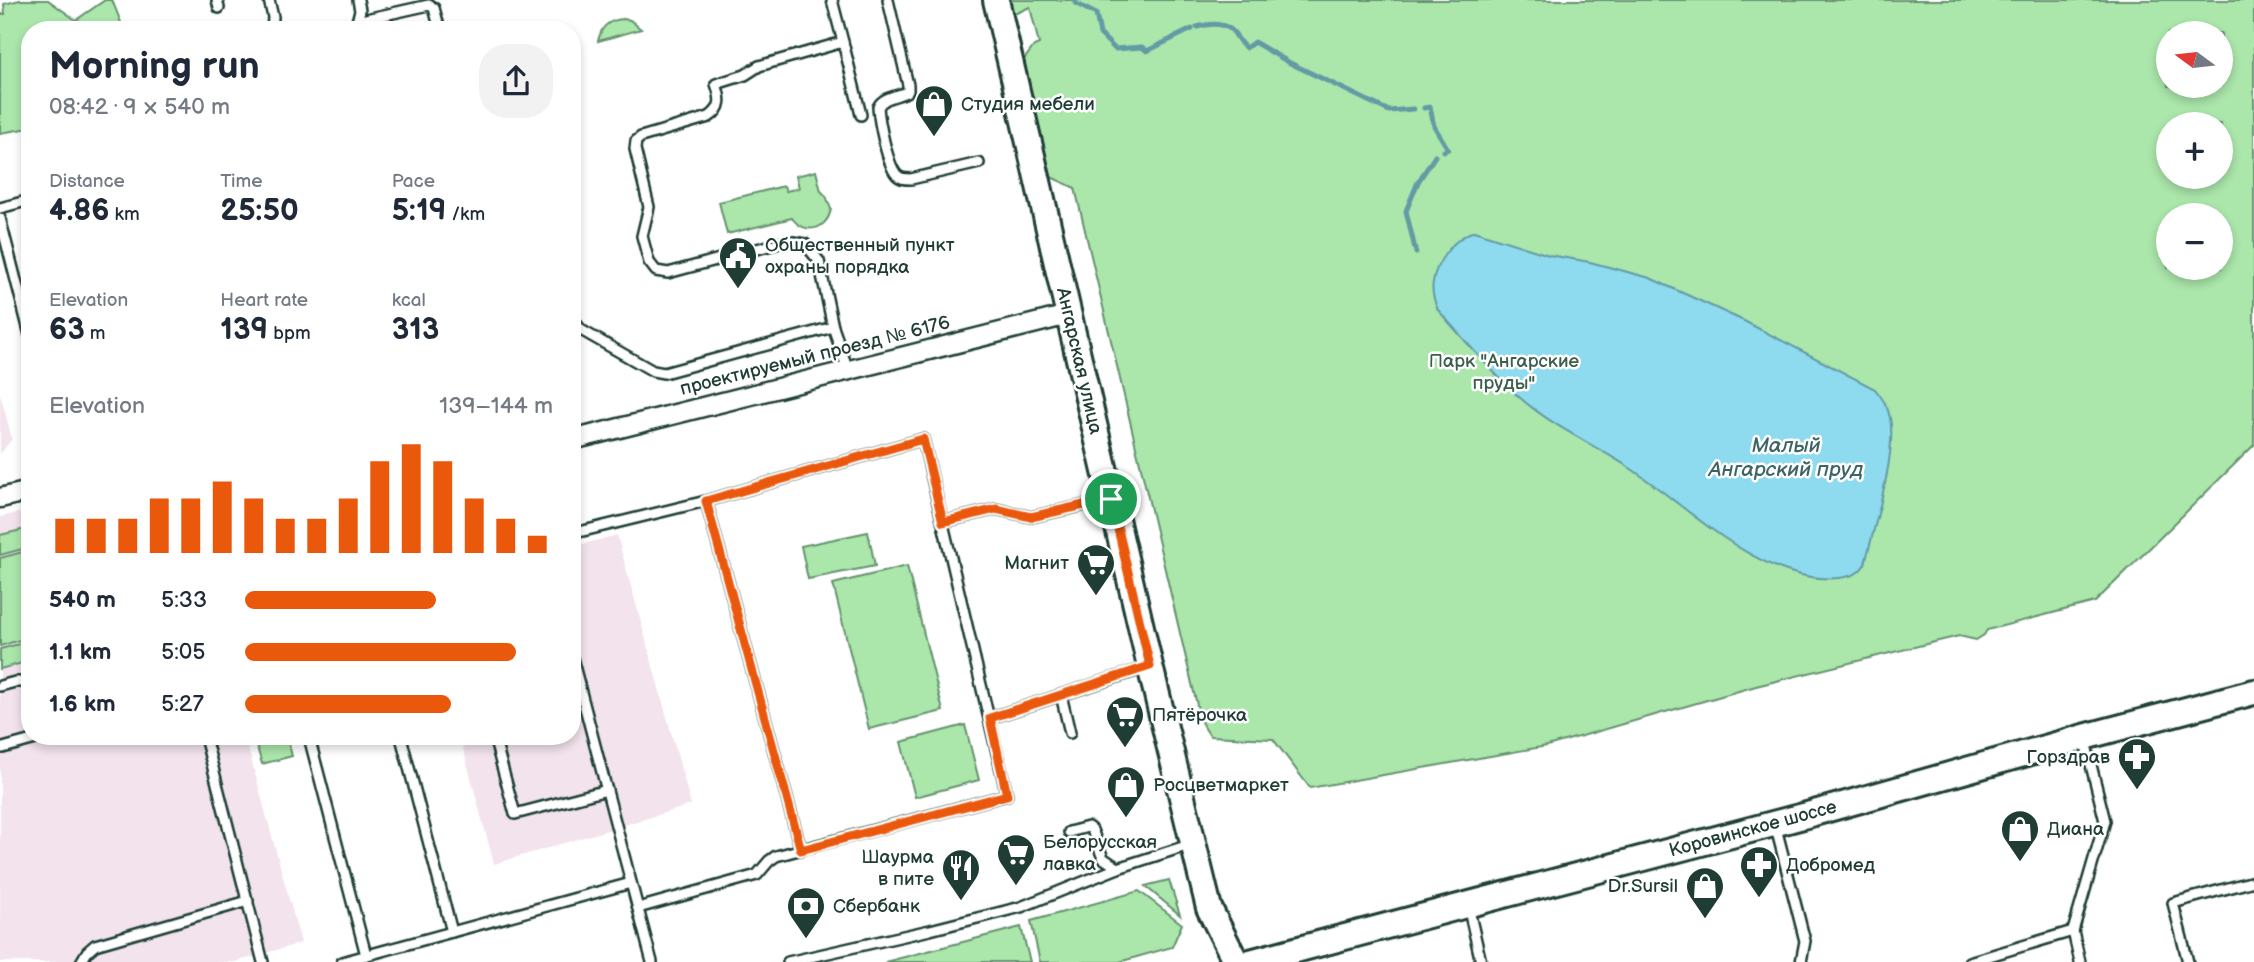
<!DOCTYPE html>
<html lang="en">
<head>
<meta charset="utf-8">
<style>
  :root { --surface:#fff; --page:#f2f2f3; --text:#1f2937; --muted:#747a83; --accent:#ea580c }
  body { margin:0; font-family:"Balsamiq Sans",sans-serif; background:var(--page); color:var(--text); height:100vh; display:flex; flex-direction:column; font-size:26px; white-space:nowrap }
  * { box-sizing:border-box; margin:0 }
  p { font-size:23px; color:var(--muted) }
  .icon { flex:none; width:38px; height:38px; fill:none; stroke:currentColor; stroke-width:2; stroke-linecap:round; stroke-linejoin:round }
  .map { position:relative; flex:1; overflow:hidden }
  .sheet { position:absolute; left:21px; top:21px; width:560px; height:724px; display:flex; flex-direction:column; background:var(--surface); border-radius:28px; box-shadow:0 4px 10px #0003 }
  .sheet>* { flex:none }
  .needle { width:46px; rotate:285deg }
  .fabs { position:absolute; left:2156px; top:21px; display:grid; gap:14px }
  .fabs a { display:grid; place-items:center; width:77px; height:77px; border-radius:50%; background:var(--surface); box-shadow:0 4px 10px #0003; font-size:35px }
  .pin { position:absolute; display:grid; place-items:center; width:60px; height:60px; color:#fff; margin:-30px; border:4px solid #fff; border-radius:50%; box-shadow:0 2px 7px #0007 }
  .round { display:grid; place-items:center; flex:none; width:74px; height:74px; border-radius:28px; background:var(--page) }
  .summary { display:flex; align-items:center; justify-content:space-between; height:119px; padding:0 28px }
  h1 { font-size:38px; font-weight:600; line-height:52px }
  .stats { display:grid; grid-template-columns:repeat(3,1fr); gap:10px; height:119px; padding:7px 28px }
  .stats div { display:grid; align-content:center }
  .stats b { font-size:30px; font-weight:600 }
  .stats small { font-size:19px; font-weight:400 }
  .stats p { font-size:19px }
  .chart { height:196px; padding:14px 28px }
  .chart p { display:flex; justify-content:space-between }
  .chart svg { width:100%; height:126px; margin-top:7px; stroke:var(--accent); stroke-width:6 }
  ul { padding:0 28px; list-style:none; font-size:23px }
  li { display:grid; grid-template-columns:112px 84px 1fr; align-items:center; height:52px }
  li i { height:18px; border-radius:9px; background:var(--accent) }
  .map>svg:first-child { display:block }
</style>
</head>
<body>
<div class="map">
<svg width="2254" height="962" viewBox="0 0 2254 962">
  <rect width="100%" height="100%" fill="#fff"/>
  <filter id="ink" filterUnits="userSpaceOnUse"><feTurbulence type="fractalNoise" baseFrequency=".0143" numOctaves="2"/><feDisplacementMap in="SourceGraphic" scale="14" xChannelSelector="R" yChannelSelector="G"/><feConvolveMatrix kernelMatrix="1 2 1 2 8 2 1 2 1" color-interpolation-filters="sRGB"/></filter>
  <g filter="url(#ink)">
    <g fill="#f2e3ec">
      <polygon points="0,393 12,439 0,454"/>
      <polygon points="30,510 30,737 245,737 301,943 235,962 0,962 0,517"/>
      <polygon points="617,535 691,805 494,864 460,737 572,737 572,547"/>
    </g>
    <g fill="#abe6ab" stroke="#659270" stroke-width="2" fill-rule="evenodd">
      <polygon points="20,0 48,0 76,20 105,0 112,0 124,30 30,30 30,128 0,133 0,14 5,14 4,4"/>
      <path d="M1009 0H2254V445L2095 602 1987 630 1984 635 1976 640 1959 636 1756 686 1547 746 1310 788 1273 739 1210 736 1201 722 1075 188 1051 177 1023 61 1034 46 1039 44 1030 7 1012 15ZM2168 33H2221V86H2168ZM2168 124H2221V177H2168ZM2168 215H2221V268H2168Z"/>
      <path d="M623 19 630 20 641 29 598 41C601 27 608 20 623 19Z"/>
      <path d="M816 171 821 191 826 196 831 209C827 231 804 235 792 218L727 234 719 202 784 186 786 191 799 188 796 176Z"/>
      <polygon points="30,528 30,547 0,555 0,535"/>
      <polygon points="868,532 875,566 808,579 801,546"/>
      <polygon points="30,550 30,637 0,646 0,558"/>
      <polygon points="907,566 943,711 869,729 833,584"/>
      <polygon points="30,641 30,661 0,669 0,649"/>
      <polygon points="965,725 979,780 915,797 901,742"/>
      <polygon points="254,737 287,737 292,756 262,764"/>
      <polygon points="1169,880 1180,915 1145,886"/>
      <polygon points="1139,891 1182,924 1172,947 1119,962 1040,962 1031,921"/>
      <polygon points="1021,927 1030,962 885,962"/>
    </g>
    <path fill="#8edaef" stroke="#629ba4" stroke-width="2" d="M1474 231 1549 255 1590 262 1650 278 1744 321 1875 389C1882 398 1888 406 1890 418 1897 454 1874 527 1865 564 1858 575 1852 576 1839 578 1762 585 1690 508 1630 468 1593 444 1551 426 1518 396 1489 370 1464 339 1438 310 1434 301 1431 292 1433 282 1436 261 1454 238 1474 231Z"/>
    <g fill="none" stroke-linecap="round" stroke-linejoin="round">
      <g stroke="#629ba4" stroke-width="5">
        <polyline points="1075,0 1075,3 1096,14 1100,34 1115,49 1142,47 1147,51 1192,29"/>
        <path d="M1197 27C1210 23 1227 22 1235 34 1239 40 1239 43 1246 48L1254 42 1290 63 1389 111 1413 109"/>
        <polyline points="1424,108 1430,107 1434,126 1448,149 1444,151"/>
        <polyline points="1416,253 1406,211 1418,182 1435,156"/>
      </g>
      <defs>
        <g id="lane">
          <polyline points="217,0 219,8"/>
          <polyline points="269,0 273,17 272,30"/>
          <path d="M832 0 843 42 759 66 745 75 716 84C721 98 723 108 709 117L641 137 636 141 635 149 649 207 642 236 649 262 656 271 668 273 787 241 805 244 819 261 833 327 848 370"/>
          <path d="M888 0 908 85V91C898 97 884 96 878 107 879 121 887 163 896 174 900 179 905 179 911 179L979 163"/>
          <polyline points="357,21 429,5 434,8 440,30"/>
          <polyline points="355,30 360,10 358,0"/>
          <polyline points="843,42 861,115"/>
          <polyline points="0,208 30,200"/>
          <polyline points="0,218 30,335"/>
          <polyline points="572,314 575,322 581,330 653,371 664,373 833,327"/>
          <polyline points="572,521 575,533 706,501"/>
          <polyline points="943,522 996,509 1031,517 1108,500"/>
          <polyline points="572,658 652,962"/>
          <polyline points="0,686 15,682 30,682"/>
          <polyline points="1061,695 1070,733"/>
          <polyline points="990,718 1148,667"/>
          <polyline points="205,737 263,962"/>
          <polyline points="309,737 366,955"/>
          <polyline points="401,737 452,932"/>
          <polyline points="494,737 515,814 607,790"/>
          <polyline points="3,748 43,737"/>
          <polyline points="1775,824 1805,941 1801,962"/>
          <polyline points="1069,832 1088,827 1092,830 1103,858 1118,868"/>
          <polyline points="1468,906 1481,962"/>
          <polyline points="638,908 757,875 769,861 776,856 1007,795 923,439 706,501 801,850"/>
          <polyline points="2073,931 2105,821 2084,737"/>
          <polyline points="81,962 87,952 95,945 248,901"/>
          <polyline points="342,962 631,883"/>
          <polyline points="788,962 930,930 1021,907 1118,868 1192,844"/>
          <polyline points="1969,962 2073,931 2080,962"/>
          <polyline points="2188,962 2173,903 2254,881"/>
        </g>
        <g id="street">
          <polyline points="572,440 1068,315"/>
          <polyline points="0,498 30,491"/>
        </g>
        <g id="secondary">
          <polyline points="996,0 1150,666 1209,908 1236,962"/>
          <polyline points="1250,962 1807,815 2084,737 2254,692"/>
        </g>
      </defs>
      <use href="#lane" stroke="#1f3d34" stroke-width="14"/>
      <use href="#street" stroke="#1f3d34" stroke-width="23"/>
      <use href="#secondary" stroke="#1f3d34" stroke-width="30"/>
      <use href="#lane" stroke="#fff" stroke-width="9"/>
      <use href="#street" stroke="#fff" stroke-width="18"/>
      <use href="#secondary" stroke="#fff" stroke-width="24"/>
    </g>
  </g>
  <g fill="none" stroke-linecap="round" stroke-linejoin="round" filter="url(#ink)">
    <defs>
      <polygon id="route" points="923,439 943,522 996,509 1031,517 1111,499 1150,666 990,718 1007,795 801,850 706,501"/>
    </defs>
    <use href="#route" stroke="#fff" stroke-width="14"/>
    <use href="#route" stroke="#ea580c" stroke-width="9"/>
  </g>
  <defs>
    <symbol id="shop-pin" viewBox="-11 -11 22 30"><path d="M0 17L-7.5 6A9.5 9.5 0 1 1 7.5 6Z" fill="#1f3d34" stroke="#fff"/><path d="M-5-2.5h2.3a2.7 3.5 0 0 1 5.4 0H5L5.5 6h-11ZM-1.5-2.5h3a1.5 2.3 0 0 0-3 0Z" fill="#fff"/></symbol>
    <symbol id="civic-pin" viewBox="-11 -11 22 30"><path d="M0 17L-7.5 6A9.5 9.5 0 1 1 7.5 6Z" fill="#1f3d34" stroke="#fff"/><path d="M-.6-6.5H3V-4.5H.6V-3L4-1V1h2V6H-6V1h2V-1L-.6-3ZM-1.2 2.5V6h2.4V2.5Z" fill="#fff"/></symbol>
    <symbol id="supermarket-pin" viewBox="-11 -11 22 30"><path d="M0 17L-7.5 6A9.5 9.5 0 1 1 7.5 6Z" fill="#1f3d34" stroke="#fff"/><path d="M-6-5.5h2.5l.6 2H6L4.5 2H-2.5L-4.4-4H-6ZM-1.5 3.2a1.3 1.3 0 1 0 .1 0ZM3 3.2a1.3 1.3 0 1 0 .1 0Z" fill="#fff"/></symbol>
    <symbol id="pharmacy-pin" viewBox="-11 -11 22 30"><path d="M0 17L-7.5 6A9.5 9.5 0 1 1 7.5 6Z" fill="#1f3d34" stroke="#fff"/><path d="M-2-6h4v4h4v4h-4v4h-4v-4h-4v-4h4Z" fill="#fff"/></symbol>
    <symbol id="restaurant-pin" viewBox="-11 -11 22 30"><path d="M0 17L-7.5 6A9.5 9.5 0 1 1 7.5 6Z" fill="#1f3d34" stroke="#fff"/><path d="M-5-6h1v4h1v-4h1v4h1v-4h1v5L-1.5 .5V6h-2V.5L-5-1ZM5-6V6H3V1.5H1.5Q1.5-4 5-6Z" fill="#fff"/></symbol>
    <symbol id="bank-pin" viewBox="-11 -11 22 30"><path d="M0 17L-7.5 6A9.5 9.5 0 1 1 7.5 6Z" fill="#1f3d34" stroke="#fff"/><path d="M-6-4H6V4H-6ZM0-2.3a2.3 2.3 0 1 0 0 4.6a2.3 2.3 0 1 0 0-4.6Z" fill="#fff"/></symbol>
  </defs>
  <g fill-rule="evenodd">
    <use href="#shop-pin" x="912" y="82" width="44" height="60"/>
    <use href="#civic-pin" x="716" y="234" width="44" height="60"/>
    <use href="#supermarket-pin" x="1074" y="541" width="44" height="60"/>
    <use href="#supermarket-pin" x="1103" y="693" width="44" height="60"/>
    <use href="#pharmacy-pin" x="2115" y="735" width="44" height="60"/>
    <use href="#shop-pin" x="1104" y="763" width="44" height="60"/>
    <use href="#shop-pin" x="1998" y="807" width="44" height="60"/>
    <use href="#supermarket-pin" x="994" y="831" width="44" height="60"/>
    <use href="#pharmacy-pin" x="1737" y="843" width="44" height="60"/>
    <use href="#restaurant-pin" x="939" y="846" width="44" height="60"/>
    <use href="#shop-pin" x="1683" y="864" width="44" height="60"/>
    <use href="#bank-pin" x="784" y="884" width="44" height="60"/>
  </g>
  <g text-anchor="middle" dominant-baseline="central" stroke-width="5" stroke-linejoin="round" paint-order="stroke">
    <g font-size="19" fill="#1f3d34" stroke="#fff" text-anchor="start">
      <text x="961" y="104">Студия мебели</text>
      <text x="765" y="245">Общественный пункт<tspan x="765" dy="22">охраны порядка</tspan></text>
      <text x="1069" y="563" text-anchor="end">Магнит</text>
      <text x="1152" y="715">Пятёрочка</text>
      <text x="2110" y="757" text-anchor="end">Горздрав</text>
      <text x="1153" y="785">Росцветмаркет</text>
      <text x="2047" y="829">Диана</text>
      <text x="1043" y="842">Белорусская<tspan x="1043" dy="22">лавка</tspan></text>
      <text x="934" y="857" text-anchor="end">Шаурма<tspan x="934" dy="22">в пите</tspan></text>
      <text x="1786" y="865">Добромед</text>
      <text x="1678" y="886" text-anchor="end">Dr.Sursil</text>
      <text x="833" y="906">Сбербанк</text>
    </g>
    <g font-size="19" fill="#1f3d34" stroke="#fff">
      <text transform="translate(815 356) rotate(-14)">проектируемый проезд № 6176</text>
      <text transform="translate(1079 361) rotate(77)">Ангарская улица</text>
      <text transform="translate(1753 829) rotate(-15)">Коровинское шоссе</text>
    </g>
    <g font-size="19" fill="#3b5f4c" stroke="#fff">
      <text x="1504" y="361">Парк "Ангарские<tspan x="1504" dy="22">пруды"</tspan></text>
    </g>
    <g font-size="21" font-style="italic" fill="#3b6463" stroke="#fff">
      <text x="1786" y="445">Малый<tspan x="1786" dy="24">Ангарский пруд</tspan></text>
    </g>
  </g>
</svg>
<div class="fabs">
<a><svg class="needle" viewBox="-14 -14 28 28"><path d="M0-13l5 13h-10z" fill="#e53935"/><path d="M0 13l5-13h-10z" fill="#747a83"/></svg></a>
<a>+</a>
<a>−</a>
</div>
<div class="pin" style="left:1111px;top:499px;background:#1e9e55"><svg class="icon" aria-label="arrive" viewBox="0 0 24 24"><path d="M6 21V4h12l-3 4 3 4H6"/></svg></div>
<section class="sheet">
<div class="summary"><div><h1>Morning run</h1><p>08:42 · 9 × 540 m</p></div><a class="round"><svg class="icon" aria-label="share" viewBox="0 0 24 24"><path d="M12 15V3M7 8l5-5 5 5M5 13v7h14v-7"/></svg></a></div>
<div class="stats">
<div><p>Distance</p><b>4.86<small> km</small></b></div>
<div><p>Time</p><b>25:50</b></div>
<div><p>Pace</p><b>5:19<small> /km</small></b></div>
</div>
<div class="stats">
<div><p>Elevation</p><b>63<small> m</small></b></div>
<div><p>Heart rate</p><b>139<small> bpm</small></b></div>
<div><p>kcal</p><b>313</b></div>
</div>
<div class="chart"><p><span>Elevation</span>139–144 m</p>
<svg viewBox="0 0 160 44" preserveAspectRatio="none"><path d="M5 44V32M15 44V32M25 44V32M35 44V25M45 44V25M55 44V19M65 44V25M75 44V32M85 44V32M95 44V25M105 44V12M115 44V6M125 44V12M135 44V25M145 44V32M155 44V38"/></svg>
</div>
<ul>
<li><b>540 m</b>5:33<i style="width:62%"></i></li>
<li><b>1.1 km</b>5:05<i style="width:88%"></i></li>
<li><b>1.6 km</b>5:27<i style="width:67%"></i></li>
</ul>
</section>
</div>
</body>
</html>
